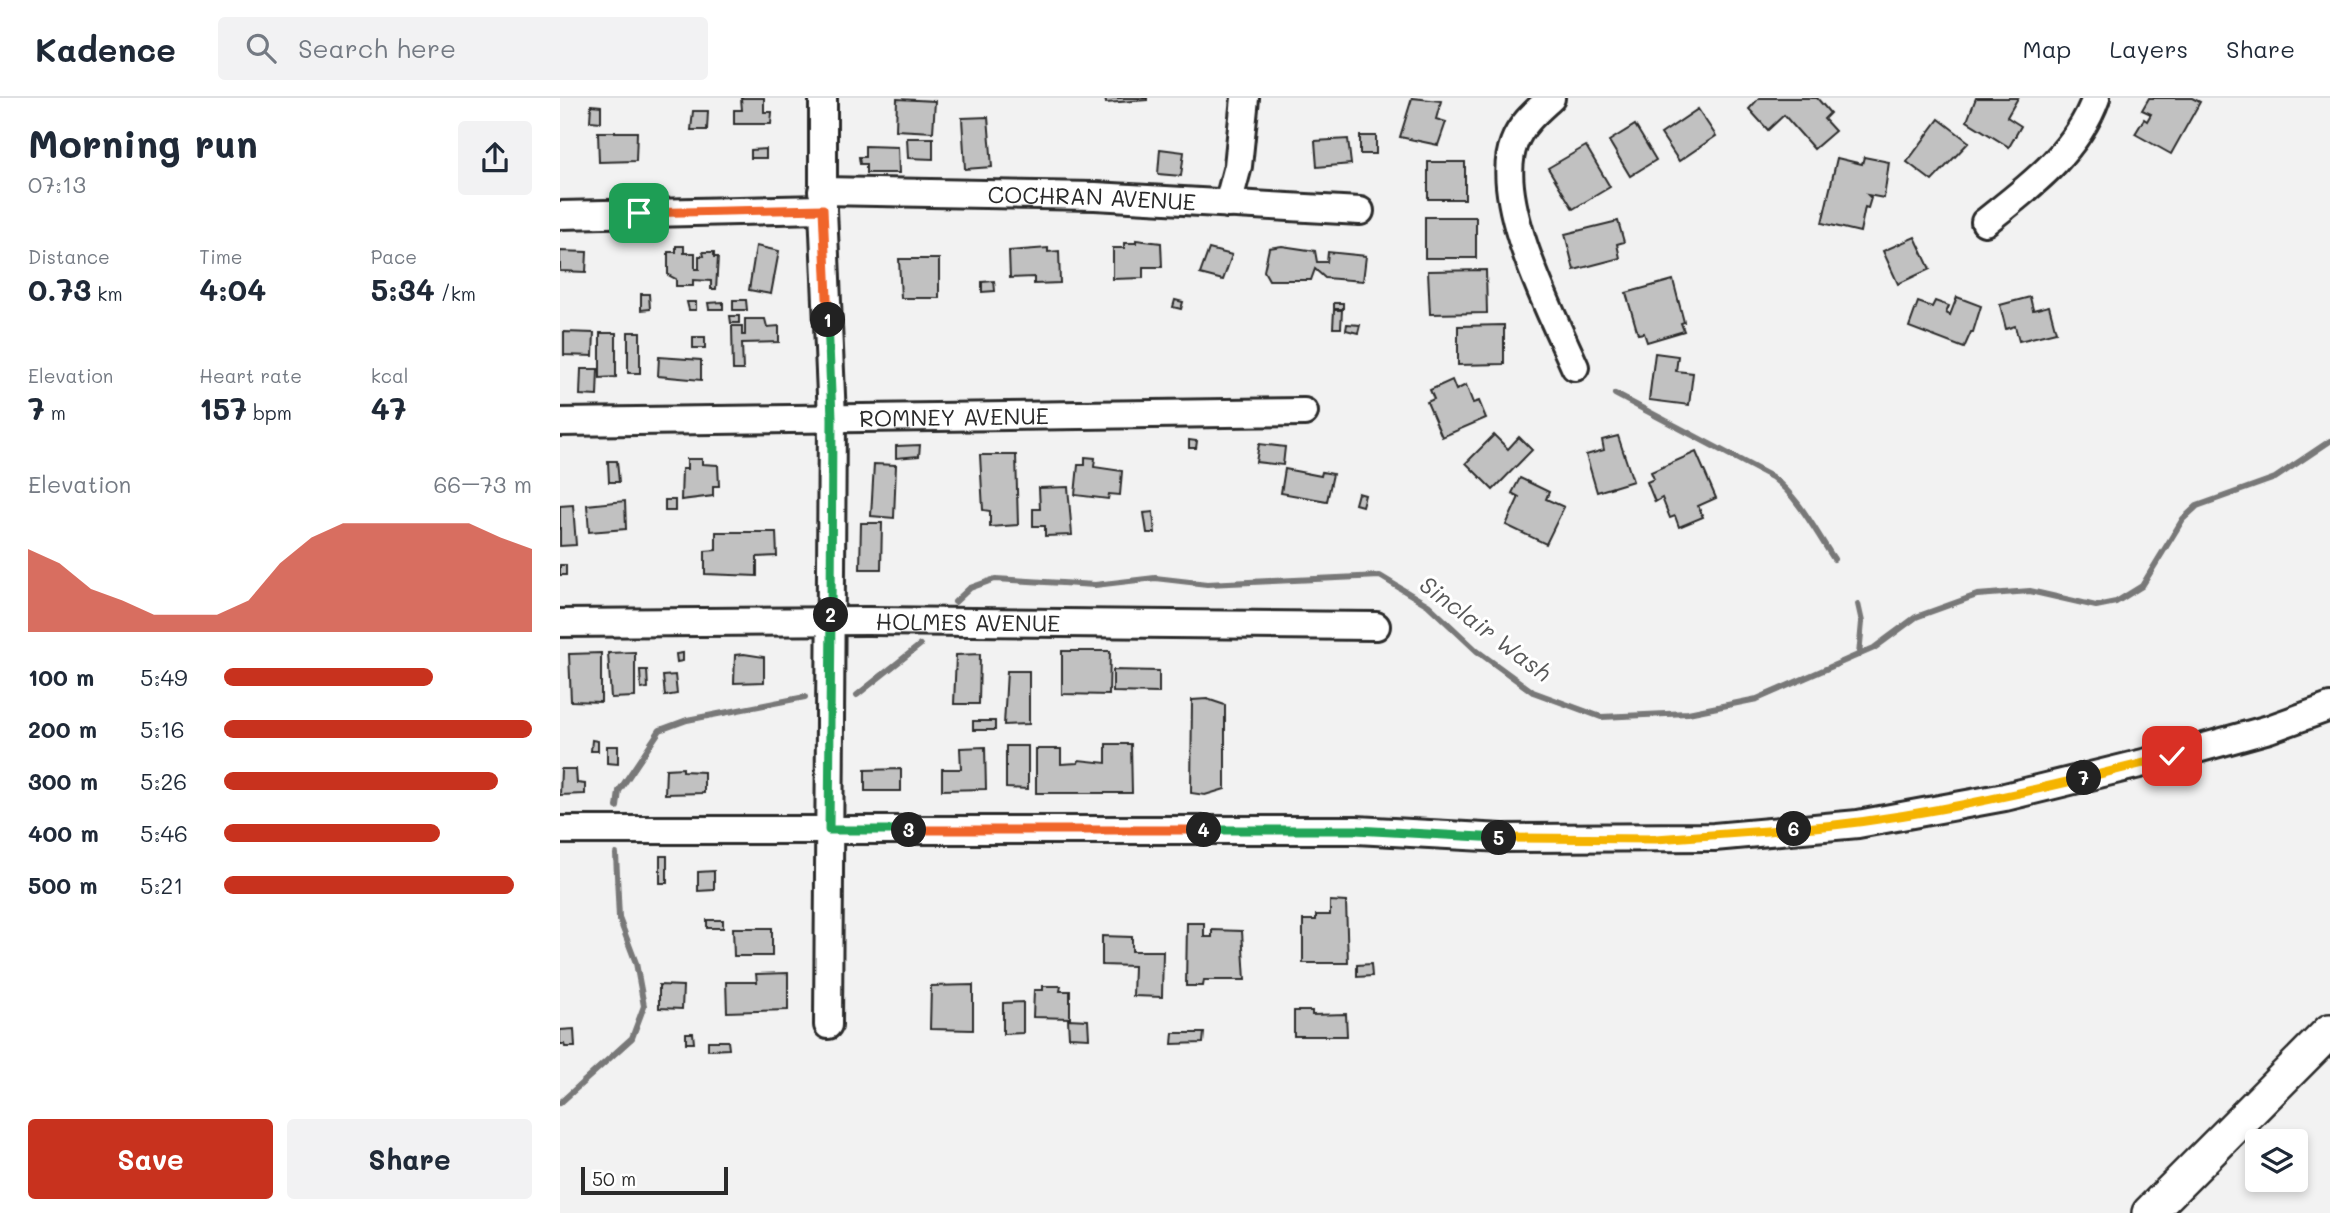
<!DOCTYPE html>
<html lang="en">
<head>
<meta charset="utf-8">
<style>
  :root { --surface:#fff; --page:#f2f2f3; --text:#1f2937; --muted:#747a83; --line:#e0e1e3; --accent:#c8321e }
  body { margin:0; font-family:Mali,sans-serif; background:var(--page); color:var(--text); height:100vh; display:flex; flex-direction:column; font-size:26px; white-space:nowrap }
  * { box-sizing:border-box; margin:0 }
  p { font-size:23px; color:var(--muted) }
  .icon { flex:none; width:38px; height:38px; fill:none; stroke:currentColor; stroke-width:2; stroke-linecap:round; stroke-linejoin:round }
  .map { position:relative; flex:1; overflow:hidden }
  .details { display:flex; flex-direction:column; background:var(--surface); width:560px }
  .details>* { flex:none }
  .buttons { position:absolute; left:1685px; top:1031px; display:grid; gap:14px }
  .buttons a { display:grid; place-items:center; width:63px; height:63px; border-radius:7px; background:var(--surface); box-shadow:0 4px 10px #0003; font-size:35px }
  .scale { position:absolute; left:21px; bottom:18px; width:147px; box-sizing:border-box; padding-left:7px; border:4px solid #2b2b2b; border-top:0; font-size:19px; line-height:24px; white-space:nowrap; color:#2b2b2b; -webkit-text-stroke:5px #fff; paint-order:stroke }
  .pin { position:absolute; display:grid; place-items:center; width:60px; height:60px; color:#fff; margin:-30px; border-radius:14px; box-shadow:0 4px 10px #0006 }
  .km { position:absolute; width:35px; height:35px; margin:-18px; border-radius:50%; background:#222; color:#fff; font-size:19px; line-height:35px; text-align:center }
  .round { display:grid; place-items:center; flex:none; width:74px; height:74px; border-radius:7px; background:var(--page) }
  .head { display:flex; align-items:center; justify-content:space-between; height:119px; padding:0 28px }
  h1 { font-size:38px; font-weight:700; line-height:52px }
  .stats { display:grid; grid-template-columns:repeat(3,1fr); gap:10px; height:119px; padding:7px 28px }
  .stats div { display:grid; align-content:center }
  .stats b { font-size:30px; font-weight:700 }
  .stats small { font-size:19px; font-weight:400 }
  .stats p { font-size:19px }
  .chart { height:196px; padding:14px 28px }
  .chart p { display:flex; justify-content:space-between }
  .chart svg { width:100%; height:126px; margin-top:7px; fill:var(--accent); opacity:.7 }
  .primary-button { display:flex; gap:14px; margin-top:auto; padding:14px 28px }
  .primary-button a { flex:1; height:80px; border-radius:7px; background:var(--accent); color:#fff; font-size:28px; font-weight:700; line-height:80px; text-align:center }
  .primary-button a+a { background:var(--page); color:var(--text) }
  ul { padding:0 28px; list-style:none; font-size:23px }
  li { display:grid; grid-template-columns:112px 84px 1fr; align-items:center; height:52px }
  li i { height:18px; border-radius:9px; background:var(--accent) }
  header { display:flex; align-items:center; gap:42px; box-sizing:border-box; height:98px; padding:0 35px; background:var(--surface); border-bottom:2px solid var(--line) }
  header strong { font-size:33px }
  nav { display:flex; gap:38px; margin-inline-start:auto; font-size:24px }
  .search { width:490px; height:63px; background:var(--page); display:flex; align-items:center; gap:18px; box-sizing:border-box; padding:0 24px; border-radius:7px; color:var(--muted); font-size:26px }
  main { display:flex; flex:1; min-height:0 }
  .map>svg:first-child { display:block }
</style>
</head>
<body>
<header>
<strong>Kadence</strong>
<div class="search"><svg class="icon" aria-label="search" viewBox="0 0 24 24"><circle cx="10" cy="10" r="6"/><path d="M15 15l6 6"/></svg>Search here</div>
<nav><a>Map</a><a>Layers</a><a>Share</a></nav>
</header>
<main>
<section class="details">
<div class="head"><div><h1>Morning run</h1><p>07:13</p></div><a class="round"><svg class="icon" aria-label="share" viewBox="0 0 24 24"><path d="M12 15V3M7 8l5-5 5 5M5 13v7h14v-7"/></svg></a></div>
<div class="stats">
<div><p>Distance</p><b>0.73<small> km</small></b></div>
<div><p>Time</p><b>4:04</b></div>
<div><p>Pace</p><b>5:34<small> /km</small></b></div>
</div>
<div class="stats">
<div><p>Elevation</p><b>7<small> m</small></b></div>
<div><p>Heart rate</p><b>157<small> bpm</small></b></div>
<div><p>kcal</p><b>47</b></div>
</div>
<div class="chart"><p><span>Elevation</span>66–73 m</p>
<svg viewBox="0 0 160 44" preserveAspectRatio="none"><path d="M0 44V15L10 20L20 29L30 33L40 38L50 38L60 38L70 33L80 20L90 11L100 6L110 6L120 6L130 6L140 6L150 11L160 15V44z"/></svg>
</div>
<ul>
<li><b>100 m</b>5:49<i style="width:68%"></i></li>
<li><b>200 m</b>5:16<i style="width:100%"></i></li>
<li><b>300 m</b>5:26<i style="width:89%"></i></li>
<li><b>400 m</b>5:46<i style="width:70%"></i></li>
<li><b>500 m</b>5:21<i style="width:94%"></i></li>
</ul>
<div class="primary-button"><a>Save</a><a>Share</a></div>
</section>
<div class="map">
<svg width="1770" height="1115" viewBox="0 0 1770 1115">
  <rect width="100%" height="100%" fill="#f2f2f2"/>
  <filter id="ink" filterUnits="userSpaceOnUse"><feTurbulence type="fractalNoise" baseFrequency=".0143" numOctaves="2"/><feDisplacementMap in="SourceGraphic" scale="14" xChannelSelector="R" yChannelSelector="G"/><feConvolveMatrix kernelMatrix="1 2 1 2 8 2 1 2 1" color-interpolation-filters="sRGB"/></filter>
  <g filter="url(#ink)">
    <g fill="none" stroke-linecap="round" stroke-linejoin="round">
      <g stroke="#787878" stroke-width="6">
        <path d="M1055 296 1212 379C1240 401 1254 431 1274 461"/>
        <polyline points="395,504 410,490 435,481 535,487 595,480 647,486 820,478 868,507 917,553 973,594 1041,619 1128,615 1197,601 1314,550 1356,519 1417,497 1470,493 1536,508 1556,504 1582,488 1623,421 1637,408 1715,380 1770,343"/>
        <polyline points="1298,506 1302,524 1299,557"/>
        <polyline points="297,597 360,547"/>
        <polyline points="57,709 59,693 100,632 127,622 245,599"/>
        <polyline points="0,1005 72,940 84,908 76,865 59,820 56,756"/>
      </g>
    </g>
    <g fill="#c1c1c1" stroke="#2b2b2b" stroke-width="2">
      <polygon points="181,0 204,0 204,14 212,14 211,26 174,26 174,12 182,12"/>
      <polygon points="545,0 587,0 587,2 546,5"/>
      <polygon points="852,0 881,3 876,21 886,24 878,47 840,39"/>
      <polygon points="1257,0 1270,15 1264,21 1275,33 1254,51 1224,17 1208,32 1189,11 1199,0"/>
      <polygon points="1416,0 1458,0 1447,19 1461,28 1449,49 1407,23"/>
      <polygon points="1589,0 1632,0 1640,4 1611,56 1575,36 1584,21 1587,23 1591,16 1582,12"/>
      <polygon points="337,1 375,3 373,34 336,32"/>
      <polygon points="31,7 41,8 41,24 30,23"/>
      <polygon points="1138,11 1156,38 1119,63 1101,36"/>
      <polygon points="133,13 148,13 147,32 131,32"/>
      <polygon points="428,19 432,69 405,71 402,20"/>
      <polygon points="1379,21 1409,44 1372,83 1347,64"/>
      <polygon points="1075,27 1096,62 1070,78 1049,43"/>
      <polygon points="38,34 77,34 76,63 39,64"/>
      <rect x="800" y="38" width="16" height="18"/>
      <polygon points="347,40 373,40 373,61 348,60"/>
      <polygon points="788,41 791,66 757,69 755,43"/>
      <polygon points="305,48 338,49 339,75 306,75 306,66 300,66 299,59 305,59"/>
      <polygon points="1026,48 1050,89 1013,111 988,70"/>
      <polygon points="206,51 206,60 191,60 191,52"/>
      <polygon points="600,51 624,54 621,78 598,76"/>
      <polygon points="1304,59 1329,64 1324,100 1308,97 1311,100 1308,110 1305,109 1300,134 1262,125 1277,60 1302,66"/>
      <rect x="868" y="64" width="37" height="37"/>
      <rect x="865" y="119" width="51" height="41"/>
      <polygon points="1058,123 1064,144 1057,146 1060,160 1014,172 1005,136"/>
      <polygon points="1355,139 1370,171 1338,186 1323,153"/>
      <polygon points="576,142 601,145 602,169 583,169 583,180 553,181 553,150 564,150 564,145 576,145"/>
      <polygon points="116,148 124,148 124,155 135,155 135,171 139,171 139,158 144,158 143,154 154,154 154,159 158,159 156,191 151,191 151,183 133,182 133,188 116,188 116,181 108,177 108,154 116,154"/>
      <polygon points="196,148 219,153 211,196 189,192"/>
      <polygon points="722,148 755,153 757,164 767,164 768,154 806,158 803,183 765,180 755,171 751,182 709,182 704,173 709,150"/>
      <polygon points="488,150 488,154 499,153 500,185 474,186 474,179 450,180 449,153"/>
      <polygon points="649,151 672,157 663,182 640,176"/>
      <polygon points="0,153 27,154 26,174 0,173"/>
      <polygon points="339,161 379,161 379,200 341,200"/>
      <polygon points="926,172 927,215 870,216 868,173"/>
      <polygon points="1113,182 1124,224 1121,225 1124,233 1087,244 1084,235 1078,236 1066,195"/>
      <polygon points="434,183 435,193 422,194 422,184"/>
      <polygon points="81,196 89,196 90,211 81,212"/>
      <polygon points="1397,199 1421,208 1413,234 1411,234 1404,250 1349,229 1358,204 1372,209 1375,203 1389,208 1386,215 1390,217"/>
      <polygon points="1470,199 1473,212 1489,208 1496,234 1459,243 1455,228 1446,231 1440,207"/>
      <polygon points="173,202 186,202 187,212 173,212"/>
      <polygon points="615,202 623,204 621,211 613,209"/>
      <polygon points="127,204 136,204 136,212 129,212"/>
      <polygon points="163,204 163,211 149,211 148,205"/>
      <rect x="774" y="205" width="9" height="6"/>
      <polygon points="774,212 782,212 781,230 773,230"/>
      <polygon points="170,218 179,218 179,225 171,225"/>
      <polygon points="185,221 205,221 207,229 219,228 219,244 182,245 183,272 173,272 172,228 182,228 182,237 185,237"/>
      <polygon points="787,226 800,227 798,235 786,232"/>
      <polygon points="944,227 944,266 898,267 898,228"/>
      <polygon points="4,234 34,235 33,258 4,257"/>
      <rect x="68" y="234" width="12" height="41"/>
      <polygon points="40,235 56,235 56,279 40,280"/>
      <rect x="133" y="239" width="12" height="11"/>
      <polygon points="1095,255 1118,258 1116,273 1133,275 1129,307 1089,302"/>
      <polygon points="99,259 141,262 141,282 98,278"/>
      <polygon points="21,271 38,271 37,298 20,297"/>
      <polygon points="892,282 896,292 906,287 913,305 919,303 926,320 882,339 867,304 874,301 870,292"/>
      <polygon points="934,337 948,351 959,339 972,352 933,392 906,365"/>
      <polygon points="1058,338 1073,383 1037,394 1026,357 1044,352 1042,342"/>
      <polygon points="629,342 637,343 636,350 629,350"/>
      <polygon points="699,346 725,349 723,367 696,364"/>
      <polygon points="360,347 359,358 336,360 336,348"/>
      <polygon points="1136,354 1156,400 1138,408 1143,419 1119,429 1115,418 1110,420 1102,400 1095,404 1087,384 1094,381 1091,374"/>
      <polygon points="420,357 456,357 458,427 430,429 430,413 423,412"/>
      <polygon points="525,359 535,360 534,369 562,373 560,397 549,396 548,401 515,397 518,367 525,367"/>
      <polygon points="127,361 142,361 142,366 158,367 159,388 153,388 153,398 121,402 122,371 127,371"/>
      <polygon points="48,363 57,363 59,384 49,384"/>
      <polygon points="314,366 336,367 334,420 311,418"/>
      <polygon points="725,371 761,378 762,374 773,376 767,403 721,395"/>
      <polygon points="960,380 989,394 986,401 1004,409 986,446 946,427 959,399 952,395"/>
      <polygon points="508,389 512,437 485,438 485,428 473,428 473,411 480,411 479,390"/>
      <polygon points="798,395 805,397 802,408 795,406"/>
      <rect x="105" y="402" width="10" height="11"/>
      <polygon points="65,403 66,431 29,434 27,407"/>
      <polygon points="13,407 16,447 0,448 0,408"/>
      <polygon points="593,414 595,435 587,435 584,415"/>
      <polygon points="301,425 322,425 321,471 300,471"/>
      <polygon points="156,434 216,434 217,458 197,459 197,478 145,476 145,453 156,452"/>
      <rect x="0" y="467" width="6" height="10"/>
      <polygon points="502,553 550,553 549,597 502,596"/>
      <polygon points="75,554 75,599 51,600 48,555"/>
      <polygon points="41,555 41,604 11,603 9,556"/>
      <polygon points="123,555 123,563 117,564 116,556"/>
      <polygon points="184,556 204,559 204,584 174,585 175,557"/>
      <polygon points="420,556 419,606 394,606 396,557"/>
      <polygon points="80,572 87,572 88,590 81,591"/>
      <polygon points="553,572 599,573 599,595 553,594"/>
      <polygon points="447,573 469,573 469,626 444,627"/>
      <polygon points="115,577 117,596 105,598 103,578"/>
      <polygon points="647,601 665,607 665,691 645,697 631,695 632,602"/>
      <rect x="413" y="623" width="22" height="9"/>
      <polygon points="32,642 38,643 38,653 31,653"/>
      <polygon points="546,646 571,646 572,695 476,695 476,651 501,651 501,666 518,665 519,662 546,665"/>
      <polygon points="47,648 58,648 58,666 47,665"/>
      <polygon points="446,648 468,648 468,691 446,690"/>
      <polygon points="425,649 426,691 382,692 382,671 401,671 400,650"/>
      <polygon points="123,670 123,673 144,674 144,695 105,696 106,671"/>
      <polygon points="1,671 16,671 17,685 25,686 25,696 0,697"/>
      <polygon points="341,671 341,693 305,693 305,672"/>
      <rect x="100" y="758" width="7" height="27"/>
      <polygon points="154,773 154,792 138,793 138,774"/>
      <polygon points="770,803 786,804 788,865 743,865 743,822 756,822 756,817 770,817"/>
      <rect x="147" y="822" width="16" height="8"/>
      <polygon points="627,825 644,825 644,839 652,839 652,832 682,833 685,882 644,882 643,888 626,888"/>
      <polygon points="173,830 212,830 212,858 174,858"/>
      <polygon points="542,838 572,839 572,853 603,853 602,899 573,898 574,868 542,867"/>
      <polygon points="811,866 812,878 797,879 797,867"/>
      <polygon points="228,875 228,912 167,914 166,884 197,884 196,876"/>
      <polygon points="99,887 123,888 122,911 99,910"/>
      <polygon points="413,887 413,932 370,931 371,888"/>
      <polygon points="483,888 501,888 500,893 510,893 510,920 473,919 474,892 483,892"/>
      <polygon points="463,904 463,935 443,936 443,905"/>
      <polygon points="734,913 752,913 752,917 786,916 787,938 734,938"/>
      <polygon points="508,921 528,922 529,940 509,939"/>
      <polygon points="14,931 15,949 5,949 4,946 0,946 0,932"/>
      <polygon points="126,935 133,935 134,945 126,945"/>
      <polygon points="613,935 644,935 643,945 612,946"/>
      <polygon points="148,943 168,943 169,951 148,952"/>
    </g>
    <g fill="none" stroke-linecap="round" stroke-linejoin="round">
      <defs>
        <g id="minor">
          <polyline points="263,0 263,111 272,320 268,927"/>
          <path d="M991 0C977 13 961 26 954 45 932 102 992 216 1015 269"/>
          <path id="s1" d="M262 93 535 98 800 113"/>
          <polyline points="668,106 678,68 685,0"/>
          <polyline points="0,117 263,111"/>
          <path d="M1425 124C1468 90 1517 54 1536 0"/>
          <path id="s2" d="M0 324 744 314"/>
          <path id="s3" d="M0 525 307 523 816 528"/>
          <polyline points="0,732 796,732 943,740 1154,739 1298,726 1445,699 1612,658 1709,631 1770,609"/>
        </g>
        <polyline id="major" points="1589,1115 1770,933"/>
      </defs>
      <use href="#minor" stroke="#2b2b2b" stroke-width="32"/>
      <use href="#major" stroke="#2b2b2b" stroke-width="38"/>
      <use href="#minor" stroke="#fff" stroke-width="26"/>
      <use href="#major" stroke="#fff" stroke-width="33"/>
    </g>
  </g>
  <g fill="none" stroke-linecap="round" stroke-linejoin="round" filter="url(#ink)">
    <defs>
      <polyline id="split-1" points="79,115 263,111 268,222"/>
      <polyline id="split-2" points="268,222 272,320 271,517"/>
      <polyline id="split-3" points="271,517 269,732 349,732"/>
      <polyline id="split-4" points="349,732 644,732"/>
      <polyline id="split-5" points="644,732 796,732 939,740"/>
      <polyline id="split-6" points="939,740 1096,741 1234,731"/>
      <path id="split-7" d="M1234 731C1332 723 1428 703 1524 680"/>
      <polyline id="split-8" points="1524,680 1612,658"/>
    </defs>
    <use href="#split-1" stroke="#fff" stroke-width="14"/>
    <use href="#split-2" stroke="#fff" stroke-width="14"/>
    <use href="#split-3" stroke="#fff" stroke-width="14"/>
    <use href="#split-4" stroke="#fff" stroke-width="14"/>
    <use href="#split-5" stroke="#fff" stroke-width="14"/>
    <use href="#split-6" stroke="#fff" stroke-width="14"/>
    <use href="#split-7" stroke="#fff" stroke-width="14"/>
    <use href="#split-8" stroke="#fff" stroke-width="14"/>
    <use href="#split-1" stroke="#f0652b" stroke-width="9"/>
    <use href="#split-2" stroke="#22a559" stroke-width="9"/>
    <use href="#split-3" stroke="#22a559" stroke-width="9"/>
    <use href="#split-4" stroke="#f0652b" stroke-width="9"/>
    <use href="#split-5" stroke="#22a559" stroke-width="9"/>
    <use href="#split-6" stroke="#f5b400" stroke-width="9"/>
    <use href="#split-7" stroke="#f5b400" stroke-width="9"/>
    <use href="#split-8" stroke="#f5b400" stroke-width="9"/>
  </g>
  <g text-anchor="middle" dominant-baseline="central" stroke-width="6" stroke-linejoin="round" paint-order="stroke">
    <g font-size="23" fill="#2b2b2b" stroke="#fff">
      <text stroke="none"><textPath href="#s1" startOffset="270">COCHRAN AVENUE</textPath></text>
      <text stroke="none"><textPath href="#s2" startOffset="394">ROMNEY AVENUE</textPath></text>
      <text stroke="none"><textPath href="#s3" startOffset="408">HOLMES AVENUE</textPath></text>
    </g>
    <g font-size="24" font-style="italic" fill="#585858" stroke="#fff">
      <text transform="translate(926 530) rotate(37)">Sinclair Wash</text>
    </g>
  </g>
</svg>
<div class="buttons">
<a><svg class="icon" aria-label="layers" viewBox="0 0 24 24"><path d="M12 4l9 5-9 5-9-5zM3 14l9 5 9-5"/></svg></a>
</div>
<div class="scale">50 m</div>
<div class="pin" style="left:79px;top:115px;background:#1e9e55"><svg class="icon" aria-label="arrive" viewBox="0 0 24 24"><path d="M6 21V4h12l-3 4 3 4H6"/></svg></div>
<div class="pin" style="left:1612px;top:658px;background:#d93025"><svg class="icon" aria-label="check" viewBox="0 0 24 24"><path d="M5 12l5 5 9-10"/></svg></div>
<b class="km" style="left:268px;top:222px">1</b>
<b class="km" style="left:271px;top:517px">2</b>
<b class="km" style="left:349px;top:732px">3</b>
<b class="km" style="left:644px;top:732px">4</b>
<b class="km" style="left:939px;top:740px">5</b>
<b class="km" style="left:1234px;top:731px">6</b>
<b class="km" style="left:1524px;top:680px">7</b>
</div>
</main>
</body>
</html>
